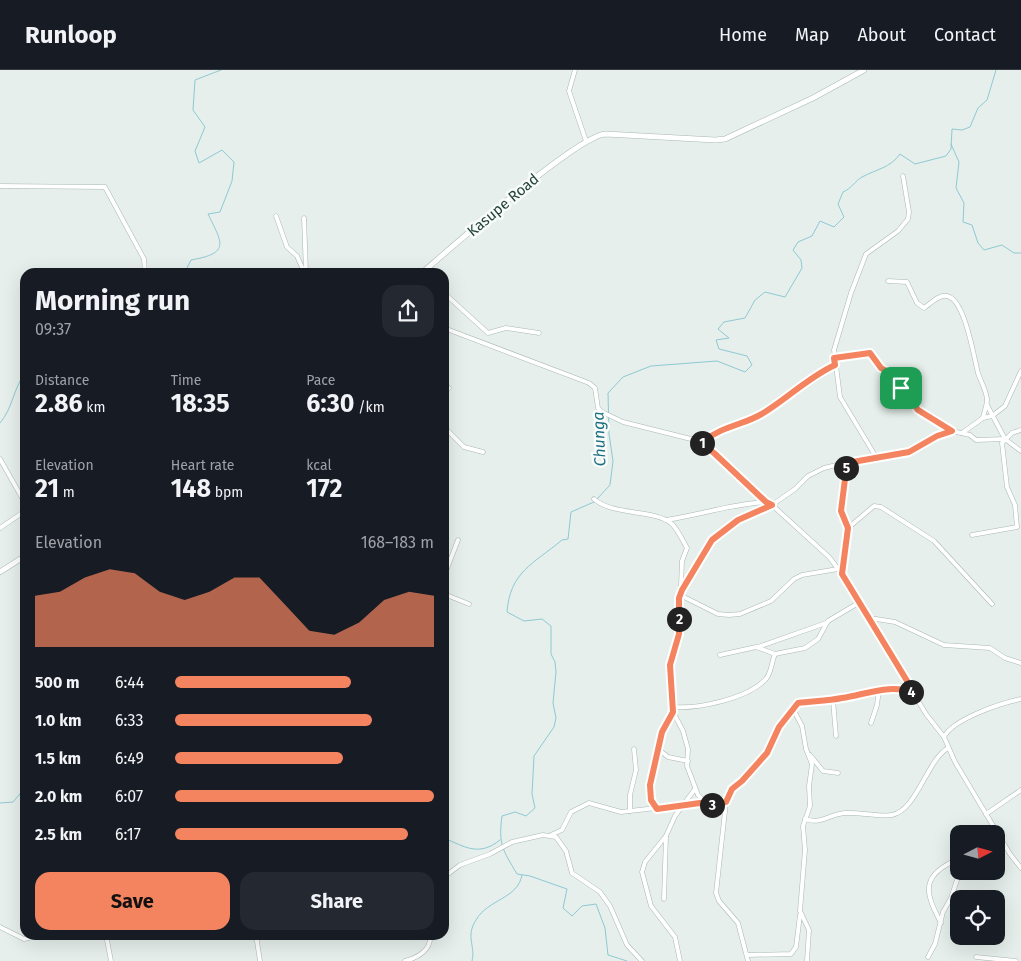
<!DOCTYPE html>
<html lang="en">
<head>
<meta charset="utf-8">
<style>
  :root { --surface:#171b24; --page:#242831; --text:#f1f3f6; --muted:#9ea1a6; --line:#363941; --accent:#f4845f }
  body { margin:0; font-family:"Fira Sans",sans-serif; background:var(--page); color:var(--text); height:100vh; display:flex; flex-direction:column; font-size:19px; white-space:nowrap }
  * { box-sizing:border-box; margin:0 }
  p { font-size:16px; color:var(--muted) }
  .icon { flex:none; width:28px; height:28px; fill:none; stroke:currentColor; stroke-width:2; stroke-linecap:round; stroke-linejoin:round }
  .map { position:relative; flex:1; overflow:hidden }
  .side { position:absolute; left:20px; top:198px; width:429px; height:672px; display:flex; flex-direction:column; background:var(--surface); border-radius:15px; box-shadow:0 5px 20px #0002 }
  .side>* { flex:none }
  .needle { width:32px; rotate:84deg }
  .tools { position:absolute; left:950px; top:755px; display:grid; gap:10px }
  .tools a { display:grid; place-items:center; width:55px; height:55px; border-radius:10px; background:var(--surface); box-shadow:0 5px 20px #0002; font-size:25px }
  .pin { position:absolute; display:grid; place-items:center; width:42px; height:42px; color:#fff; margin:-21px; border-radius:10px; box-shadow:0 2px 8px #0006 }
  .km { position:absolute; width:25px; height:25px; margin:-12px; border-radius:50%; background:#222; color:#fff; font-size:14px; line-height:25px; text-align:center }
  .round { display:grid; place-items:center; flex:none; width:52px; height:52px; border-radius:15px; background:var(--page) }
  .head { display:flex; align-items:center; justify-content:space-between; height:85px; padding:0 15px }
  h1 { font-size:28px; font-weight:700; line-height:38px }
  .figures { display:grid; grid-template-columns:repeat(3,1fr); gap:8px; height:85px; padding:5px 15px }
  .figures div { display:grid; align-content:center }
  .figures b { font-size:25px; font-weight:700 }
  .figures small { font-size:14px; font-weight:400 }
  .figures p { font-size:14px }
  .chart { height:140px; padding:10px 15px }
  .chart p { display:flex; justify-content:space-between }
  .chart svg { width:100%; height:90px; margin-top:5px; fill:var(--accent); opacity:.7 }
  .primary-button { display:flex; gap:10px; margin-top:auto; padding:10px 15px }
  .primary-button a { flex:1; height:58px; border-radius:15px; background:var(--accent); color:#111; font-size:20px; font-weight:700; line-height:58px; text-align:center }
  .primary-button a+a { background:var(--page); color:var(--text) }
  ul { padding:0 15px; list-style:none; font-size:16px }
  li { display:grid; grid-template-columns:80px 60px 1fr; align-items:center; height:38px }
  li i { height:12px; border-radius:6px; background:var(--accent) }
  header { display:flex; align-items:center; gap:30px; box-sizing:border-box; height:70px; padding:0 25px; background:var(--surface); border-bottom:1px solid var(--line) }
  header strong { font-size:24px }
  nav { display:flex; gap:28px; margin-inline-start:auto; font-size:18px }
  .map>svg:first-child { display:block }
</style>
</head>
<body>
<header>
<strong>Runloop</strong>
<nav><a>Home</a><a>Map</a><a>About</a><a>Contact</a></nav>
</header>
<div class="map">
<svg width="1021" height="891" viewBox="0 0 1021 891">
  <rect width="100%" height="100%" fill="#e6efeb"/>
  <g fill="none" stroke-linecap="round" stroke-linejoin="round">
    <g stroke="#8ec9d4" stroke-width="1">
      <polyline points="951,74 959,92 956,118 964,133 963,152 972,155 978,173 984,180 1002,175 1014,183 1021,183"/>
      <polyline points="147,201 152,202"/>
      <polyline points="138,202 143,201"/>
      <path d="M185 202 191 190C231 183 222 173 208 144L220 142 232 111 234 92 222 80 199 93 195 81 205 57 193 40 195 10 221 0"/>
      <path d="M0 353C13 338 13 319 25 303"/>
      <path d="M597 429 610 415 613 391 609 364 608 323 623 307 651 296 717 291 745 302 752 295 747 286 719 279 716 270 729 268 718 259 724 252 745 248 755 230 765 222 785 227 802 198 801 190 793 180 798 172 812 166 820 151 834 157 844 147 838 134 843 122C851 119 855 111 862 107 877 99 890 98 900 84L915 94 946 86 951 79 952 59 962 60 970 57 978 38 987 30 996 0"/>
      <path d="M594 432 571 442 568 469 562 470C533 494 510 502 507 542L524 551 542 549 551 556V584L555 592 556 602 553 633 556 648 554 657 534 686 532 724 535 738 526 746 515 742 502 746C498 775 503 780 517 804L530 806 567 819 563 838 572 846 582 836 596 834 605 858 608 885 627 891"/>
      <polyline points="0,733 13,732 25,718"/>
      <path d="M444 768C465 777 479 787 500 770"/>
      <path d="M472 891C476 876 465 867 476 850 488 829 518 829 522 805"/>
    </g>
    <defs>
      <g id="minor">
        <polyline points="575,0 569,21 586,71"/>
        <polyline points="0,116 105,117 144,189 145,202"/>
        <polyline points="276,146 287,177 297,186 304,202"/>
        <polyline points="304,148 306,202"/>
        <path d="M888 211 907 212 917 233 924 238C930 234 939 224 947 226 965 229 974 288 978 303 981 312 986 320 987 329 987 336 984 342 983 348"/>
        <polyline points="444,223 488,263 506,258 539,263"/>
        <polyline points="444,258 589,313 595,318 598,338 602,342 623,352 699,371 714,383 766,432 772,435 829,487 842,504 926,644 944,667 955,692 1010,784 1021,798"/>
        <polyline points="834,288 870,283 881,297 893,305 918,340 952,361 970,365 976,370 1005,369 1021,381"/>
        <polyline points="444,323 449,318"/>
        <polyline points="987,335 1005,369"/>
        <polyline points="444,357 464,377 483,382"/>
        <polyline points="962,363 983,348 992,346 1005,336 1021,301"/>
        <polyline points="701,371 728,356 763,343 813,306 835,295"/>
        <polyline points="876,387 840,327 834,280 851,223 866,184 898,161 908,149 909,142 903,106"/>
        <polyline points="0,389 25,433"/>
        <path d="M594 429C613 446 656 439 672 454 678 460 683 471 687 478L682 491 679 564 671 587V615L673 642 683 661 688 679 687 696 698 725 707 734"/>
        <path d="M666 450C700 445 731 434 766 432"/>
        <polyline points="0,458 25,441"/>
        <polyline points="848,458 874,436 881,437 934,471 992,534"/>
        <polyline points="972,465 1017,457 1015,435 1007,417 1002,373 1012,363 1021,360"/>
        <polyline points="842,504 848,458 841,441 847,393"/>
        <polyline points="444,516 446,501 458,470"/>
        <polyline points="682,520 704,481 721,462 753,442 772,435 795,419 808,406 824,398 861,389 909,382 937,366 952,361"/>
        <polyline points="444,524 469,534"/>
        <polyline points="680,525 718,544 729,545 740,544 771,531 794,509 802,505 838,499"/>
        <polyline points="870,548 895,552 944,575 990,578 1005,588 1021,593"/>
        <polyline points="758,577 826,553"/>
        <polyline points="720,585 756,577 775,584 805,578 818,569 828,551 860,532"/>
        <polyline points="833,630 836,666"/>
        <path d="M673 637C698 639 746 629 765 610 772 603 771 593 775 584"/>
        <polyline points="793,639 802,656 806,679 812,694 809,716 810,736 803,756 805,780 800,841 809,860 807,891"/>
        <polyline points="871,653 877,635 879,620"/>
        <path d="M944 667C953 649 1001 633 1021 629"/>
        <polyline points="658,679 668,687 688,691"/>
        <polyline points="810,685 823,701 838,703"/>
        <polyline points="726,732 716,823 719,831 738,853 748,891"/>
        <path d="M657 739C641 718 660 662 673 642"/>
        <polyline points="630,741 630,725 636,700 634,679"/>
        <polyline points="986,744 1021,720"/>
        <path d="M805 749C822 755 829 744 845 743 859 742 881 747 892 745 917 740 927 690 948 678"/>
        <path d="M551 765 562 760 571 742 589 733 621 742 700 733 716 735 726 732 732 719 743 711 767 683 779 657 798 633C813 631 827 631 841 628 865 625 892 612 914 624"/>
        <polyline points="666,766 645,792 642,802 651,836 675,867 680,891"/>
        <polyline points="444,807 460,795 490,784 512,772 543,765 556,767 566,781 572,803 600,822 610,836 627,875 642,891"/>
        <polyline points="664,829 666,766 675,746 695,719"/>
        <path d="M941 853C927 826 919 808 952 792L959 794"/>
        <polyline points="0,857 24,869 42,865"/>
        <polyline points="106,865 111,891"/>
        <polyline points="256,865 260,891"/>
        <polyline points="747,885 791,884 796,877 800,845"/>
        <polyline points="928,887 935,874 943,842 951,828 960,801"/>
        <polyline points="976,887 1016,891"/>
        <path d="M405 891C417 888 432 880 430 865"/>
      </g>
      <g id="tertiary">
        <path d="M423 202C451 178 579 64 606 64L715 70 725 69 813 28 864 0"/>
        <polyline points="0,502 25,486"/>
      </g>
    </defs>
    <use href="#minor" stroke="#a8b8b2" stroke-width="5"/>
    <use href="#tertiary" stroke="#a8b8b2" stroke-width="6"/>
    <use href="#minor" stroke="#fff" stroke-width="4"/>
    <use href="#tertiary" stroke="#fff" stroke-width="5"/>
  </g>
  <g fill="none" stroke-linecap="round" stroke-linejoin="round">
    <defs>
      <path id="route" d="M870 283 881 298 893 305 918 340 952 361 937 366 909 382 847 393 841 441 848 458 842 504 915 624C892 612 865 625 842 628 827 631 813 631 798 633L779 657 767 683 742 711 732 719 726 732 716 735 700 733 657 739 651 730 650 715 662 662 673 642 670 595 679 564V528L682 520 712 470 738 450 772 435 766 432 714 383 699 371 702 372C724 355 745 355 765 342 789 327 809 307 835 295L834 288Z"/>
    </defs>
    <use href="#route" stroke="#fff" stroke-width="10"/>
    <use href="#route" stroke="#f4845f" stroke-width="6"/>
  </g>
  <g text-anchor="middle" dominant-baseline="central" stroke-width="5" stroke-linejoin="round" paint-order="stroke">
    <g font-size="15" fill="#24423a" stroke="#f7fbf9">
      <text transform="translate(503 135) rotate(-40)">Kasupe Road</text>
    </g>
    <g font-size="16" font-style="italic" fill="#1c6f80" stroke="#f7fbf9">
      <text transform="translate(599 369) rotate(-92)">Chunga</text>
    </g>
  </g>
</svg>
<div class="tools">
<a><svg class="needle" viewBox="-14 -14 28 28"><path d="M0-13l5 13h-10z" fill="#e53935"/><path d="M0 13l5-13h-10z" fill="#9ea1a6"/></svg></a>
<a><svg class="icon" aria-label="locate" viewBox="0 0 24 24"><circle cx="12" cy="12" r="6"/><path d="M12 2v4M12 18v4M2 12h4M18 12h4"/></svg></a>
</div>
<div class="pin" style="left:901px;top:318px;background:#1e9e55"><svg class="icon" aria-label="arrive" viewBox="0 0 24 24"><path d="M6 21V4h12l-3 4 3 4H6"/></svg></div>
<b class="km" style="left:702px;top:373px">1</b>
<b class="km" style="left:679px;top:549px">2</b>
<b class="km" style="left:712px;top:735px">3</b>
<b class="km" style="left:911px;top:622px">4</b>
<b class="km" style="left:846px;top:398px">5</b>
<section class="side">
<div class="head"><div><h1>Morning run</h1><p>09:37</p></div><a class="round"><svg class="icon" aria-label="share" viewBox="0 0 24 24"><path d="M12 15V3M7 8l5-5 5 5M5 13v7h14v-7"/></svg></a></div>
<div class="figures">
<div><p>Distance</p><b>2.86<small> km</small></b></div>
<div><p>Time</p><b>18:35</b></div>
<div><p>Pace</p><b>6:30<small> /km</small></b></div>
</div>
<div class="figures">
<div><p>Elevation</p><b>21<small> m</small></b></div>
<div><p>Heart rate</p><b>148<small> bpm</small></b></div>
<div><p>kcal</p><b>172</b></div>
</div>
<div class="chart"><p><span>Elevation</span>168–183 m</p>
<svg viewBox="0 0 160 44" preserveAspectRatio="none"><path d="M0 44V19L10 17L20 10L30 6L40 8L50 17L60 21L70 17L80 10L90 10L100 23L110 36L120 38L130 32L140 21L150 17L160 19V44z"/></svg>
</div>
<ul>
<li><b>500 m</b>6:44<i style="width:68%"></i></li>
<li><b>1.0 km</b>6:33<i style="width:76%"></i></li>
<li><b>1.5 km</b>6:49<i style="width:65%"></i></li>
<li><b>2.0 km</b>6:07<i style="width:100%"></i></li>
<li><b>2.5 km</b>6:17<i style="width:90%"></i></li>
</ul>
<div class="primary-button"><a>Save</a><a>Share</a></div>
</section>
</div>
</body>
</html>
